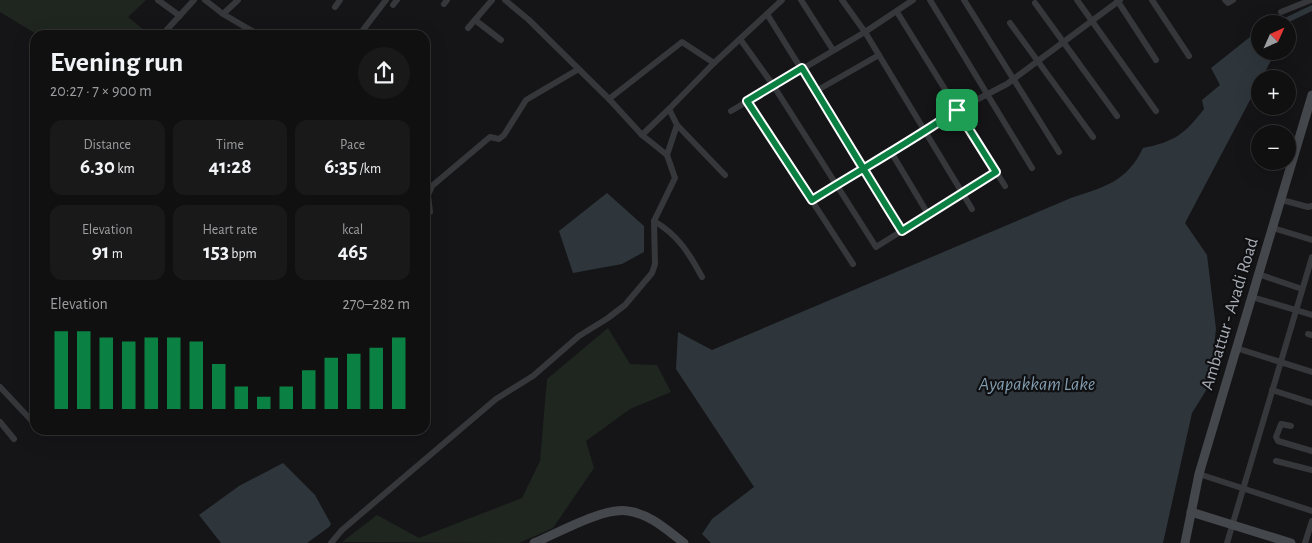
<!DOCTYPE html>
<html lang="en">
<head>
<meta charset="utf-8">
<style>
  :root { --surface:#101011; --page:#19191a; --text:#f1f3f6; --muted:#9c9d9f; --line:#303031; --accent:#0b8043 }
  body { margin:0; font-family:"Alegreya Sans",sans-serif; background:var(--page); color:var(--text); height:100vh; display:flex; flex-direction:column; font-size:19px; white-space:nowrap }
  * { box-sizing:border-box; margin:0 }
  p { font-size:16px; color:var(--muted) }
  .icon { flex:none; width:28px; height:28px; fill:none; stroke:currentColor; stroke-width:2; stroke-linecap:round; stroke-linejoin:round }
  .map { position:relative; flex:1; overflow:hidden }
  .sheet { position:absolute; left:30px; top:30px; width:400px; height:405px; display:flex; flex-direction:column; background:var(--surface); border-radius:15px; box-shadow:0 5px 20px #0002,0 0 0 1px var(--line) }
  .sheet>* { flex:none }
  .needle { width:32px; rotate:45deg }
  .fabs { position:absolute; left:1251px; top:15px; display:grid; gap:10px }
  .fabs a { display:grid; place-items:center; width:45px; height:45px; border-radius:50%; background:var(--surface); box-shadow:0 5px 20px #0002,0 0 0 1px var(--line); font-size:25px }
  .pin { position:absolute; display:grid; place-items:center; width:42px; height:42px; color:#fff; margin:-21px; border-radius:10px; box-shadow:0 2px 8px #0006 }
  .round { display:grid; place-items:center; flex:none; width:52px; height:52px; border-radius:26px; background:var(--page) }
  .overview { display:flex; align-items:center; justify-content:space-between; height:85px; padding:0 20px }
  h1 { font-size:28px; font-weight:600; line-height:38px }
  .metrics { display:grid; grid-template-columns:repeat(3,1fr); gap:8px; height:85px; padding:5px 20px }
  .metrics div { display:grid; align-content:center; border-radius:12px; background:var(--page); text-align:center }
  .metrics b { font-size:21px; font-weight:600 }
  .metrics small { font-size:14px; font-weight:400 }
  .metrics p { font-size:14px }
  .chart { height:140px; padding:10px 20px }
  .chart p { display:flex; justify-content:space-between }
  .chart svg { width:100%; height:90px; margin-top:5px; stroke:var(--accent); stroke-width:6 }
  .map>svg:first-child { display:block }
</style>
</head>
<body>
<div class="map">
<svg width="1312" height="543" viewBox="0 0 1312 543">
  <rect width="100%" height="100%" fill="#151517"/>
  <g fill="#1f2620">
    <polygon points="0,0 146,0 128,17 150,35 38,35 0,12"/>
    <polygon points="608,328 630,364 657,365 671,392 630,409 586,441 594,468 553,528 519,543 342,542 377,515 419,538 522,498 540,461 547,379"/>
  </g>
  <g fill="#2e363c">
    <path d="M1260 29V51H1276L1185 223 1207 255 1216 329 1210 384 1192 413 1163 543H711L702 534 712 519 754 487 676 369 678 332 712 350 1071 198C1104 187 1127 182 1143 148 1174 142 1185 134 1204 109L1202 100 1220 85 1211 68Z"/>
    <polygon points="607,193 644,226 644,252 622,264 573,273 559,231"/>
    <polygon points="283,463 315,495 331,524 329,527 307,543 221,543 199,515 239,486"/>
  </g>
  <g fill="none" stroke-linecap="round" stroke-linejoin="round">
    <polyline stroke="#2e363c" stroke-width="5.5" points="1285,21 1312,8"/>
    <g stroke="#36373b" stroke-width="6">
      <polyline points="158,0 180,16"/>
      <polyline points="205,0 223,14 259,35"/>
      <polyline points="505,0 529,20 609,99 682,42 714,63 782,0"/>
      <polyline points="801,0 833,50"/>
      <polyline points="842,0 865,32 972,209"/>
      <polyline points="930,0 1032,168"/>
      <polyline points="964,0 1059,152"/>
      <polyline points="1077,0 1156,111"/>
      <polyline points="1117,0 1156,60"/>
      <polyline points="1152,0 1189,56"/>
      <polyline points="1225,0 1228,3 1233,0"/>
      <polyline points="1035,3 1117,116"/>
      <polyline points="444,4 447,0"/>
      <polyline points="393,5 397,0"/>
      <polyline points="335,7 340,0"/>
      <polyline points="897,12 1005,186"/>
      <polyline points="1281,12 1311,0"/>
      <polyline points="223,14 238,0"/>
      <polyline points="767,14 902,231"/>
      <polyline points="475,20 501,40"/>
      <polyline points="1010,23 1093,137"/>
      <polyline points="468,28 492,0"/>
      <polyline points="363,30 386,0"/>
      <polyline points="162,35 194,0"/>
      <polyline points="740,39 773,85 876,247 996,172"/>
      <polyline points="816,91 879,55"/>
      <polyline points="609,99 642,135 669,109"/>
      <polyline points="747,101 853,264"/>
      <polyline points="731,111 865,32 913,0"/>
      <polyline points="677,125 725,175"/>
      <polyline points="642,135 667,155"/>
      <polyline points="891,152 928,214"/>
      <polyline points="812,200 925,132 957,110 1007,84 1120,0"/>
      <polyline points="1282,200 1308,207 1312,206"/>
      <polyline points="430,212 428,195 432,186 490,137 499,139 504,135 526,100 577,70"/>
      <path d="M654 221C678 235 689 253 702 277"/>
      <polyline points="1273,228 1312,240"/>
      <polyline points="1258,274 1302,289"/>
      <polyline points="1252,297 1312,315"/>
      <polyline points="1308,334 1312,335"/>
      <polyline points="1236,348 1312,372"/>
      <polyline points="0,387 33,422"/>
      <polyline points="1272,390 1312,403"/>
      <polyline points="0,422 14,439"/>
      <polyline points="1291,426 1281,424 1276,437 1278,441 1312,451"/>
      <polyline points="1276,461 1312,470"/>
      <polyline points="1199,474 1312,511"/>
      <polyline points="331,543 342,530 496,399 533,376 579,336 608,318 625,305 652,273 655,264 654,221 675,178 667,155 677,125 669,109 714,63"/>
      <polyline points="1227,543 1312,257"/>
      <polyline points="1305,543 1312,521"/>
    </g>
    <g stroke="#44474b" stroke-width="9">
      <polyline points="1191,512 1291,543"/>
      <path d="M534 543C558 533 603 507 628 511 650 514 667 530 684 543"/>
      <polyline points="1185,543 1199,474 1312,95"/>
    </g>
  </g>
  <g fill="none" stroke-linecap="round" stroke-linejoin="round">
    <defs>
      <path id="route" d="M957 110C910 142 860 170 812 200L747 101 802 68C835 122 868 177 902 231L996 172 957 110"/>
    </defs>
    <use href="#route" stroke="#fff" stroke-width="10"/>
    <use href="#route" stroke="#0b8043" stroke-width="6"/>
  </g>
  <g text-anchor="middle" dominant-baseline="central" stroke-width="4.5" stroke-linejoin="round" paint-order="stroke">
    <g font-size="18" fill="#a8adb6" stroke="#101012">
      <text transform="translate(1230 314) rotate(-73)">Ambattur - Avadi Road</text>
    </g>
    <g font-size="19" font-style="italic" fill="#819caf" stroke="#101012">
      <text x="1037" y="384">Ayapakkam Lake</text>
    </g>
  </g>
</svg>
<div class="fabs">
<a><svg class="needle" viewBox="-14 -14 28 28"><path d="M0-13l5 13h-10z" fill="#e53935"/><path d="M0 13l5-13h-10z" fill="#9c9d9f"/></svg></a>
<a>+</a>
<a>−</a>
</div>
<div class="pin" style="left:957px;top:110px;background:#1e9e55"><svg class="icon" aria-label="arrive" viewBox="0 0 24 24"><path d="M6 21V4h12l-3 4 3 4H6"/></svg></div>
<section class="sheet">
<div class="overview"><div><h1>Evening run</h1><p>20:27 · 7 × 900 m</p></div><a class="round"><svg class="icon" aria-label="share" viewBox="0 0 24 24"><path d="M12 15V3M7 8l5-5 5 5M5 13v7h14v-7"/></svg></a></div>
<div class="metrics">
<div><p>Distance</p><b>6.30<small> km</small></b></div>
<div><p>Time</p><b>41:28</b></div>
<div><p>Pace</p><b>6:35<small> /km</small></b></div>
</div>
<div class="metrics">
<div><p>Elevation</p><b>91<small> m</small></b></div>
<div><p>Heart rate</p><b>153<small> bpm</small></b></div>
<div><p>kcal</p><b>465</b></div>
</div>
<div class="chart"><p><span>Elevation</span>270–282 m</p>
<svg viewBox="0 0 160 44" preserveAspectRatio="none"><path d="M5 44V6M15 44V6M25 44V9M35 44V11M45 44V9M55 44V9M65 44V11M75 44V22M85 44V33M95 44V38M105 44V33M115 44V25M125 44V19M135 44V17M145 44V14M155 44V9"/></svg>
</div>
</section>
</div>
</body>
</html>
